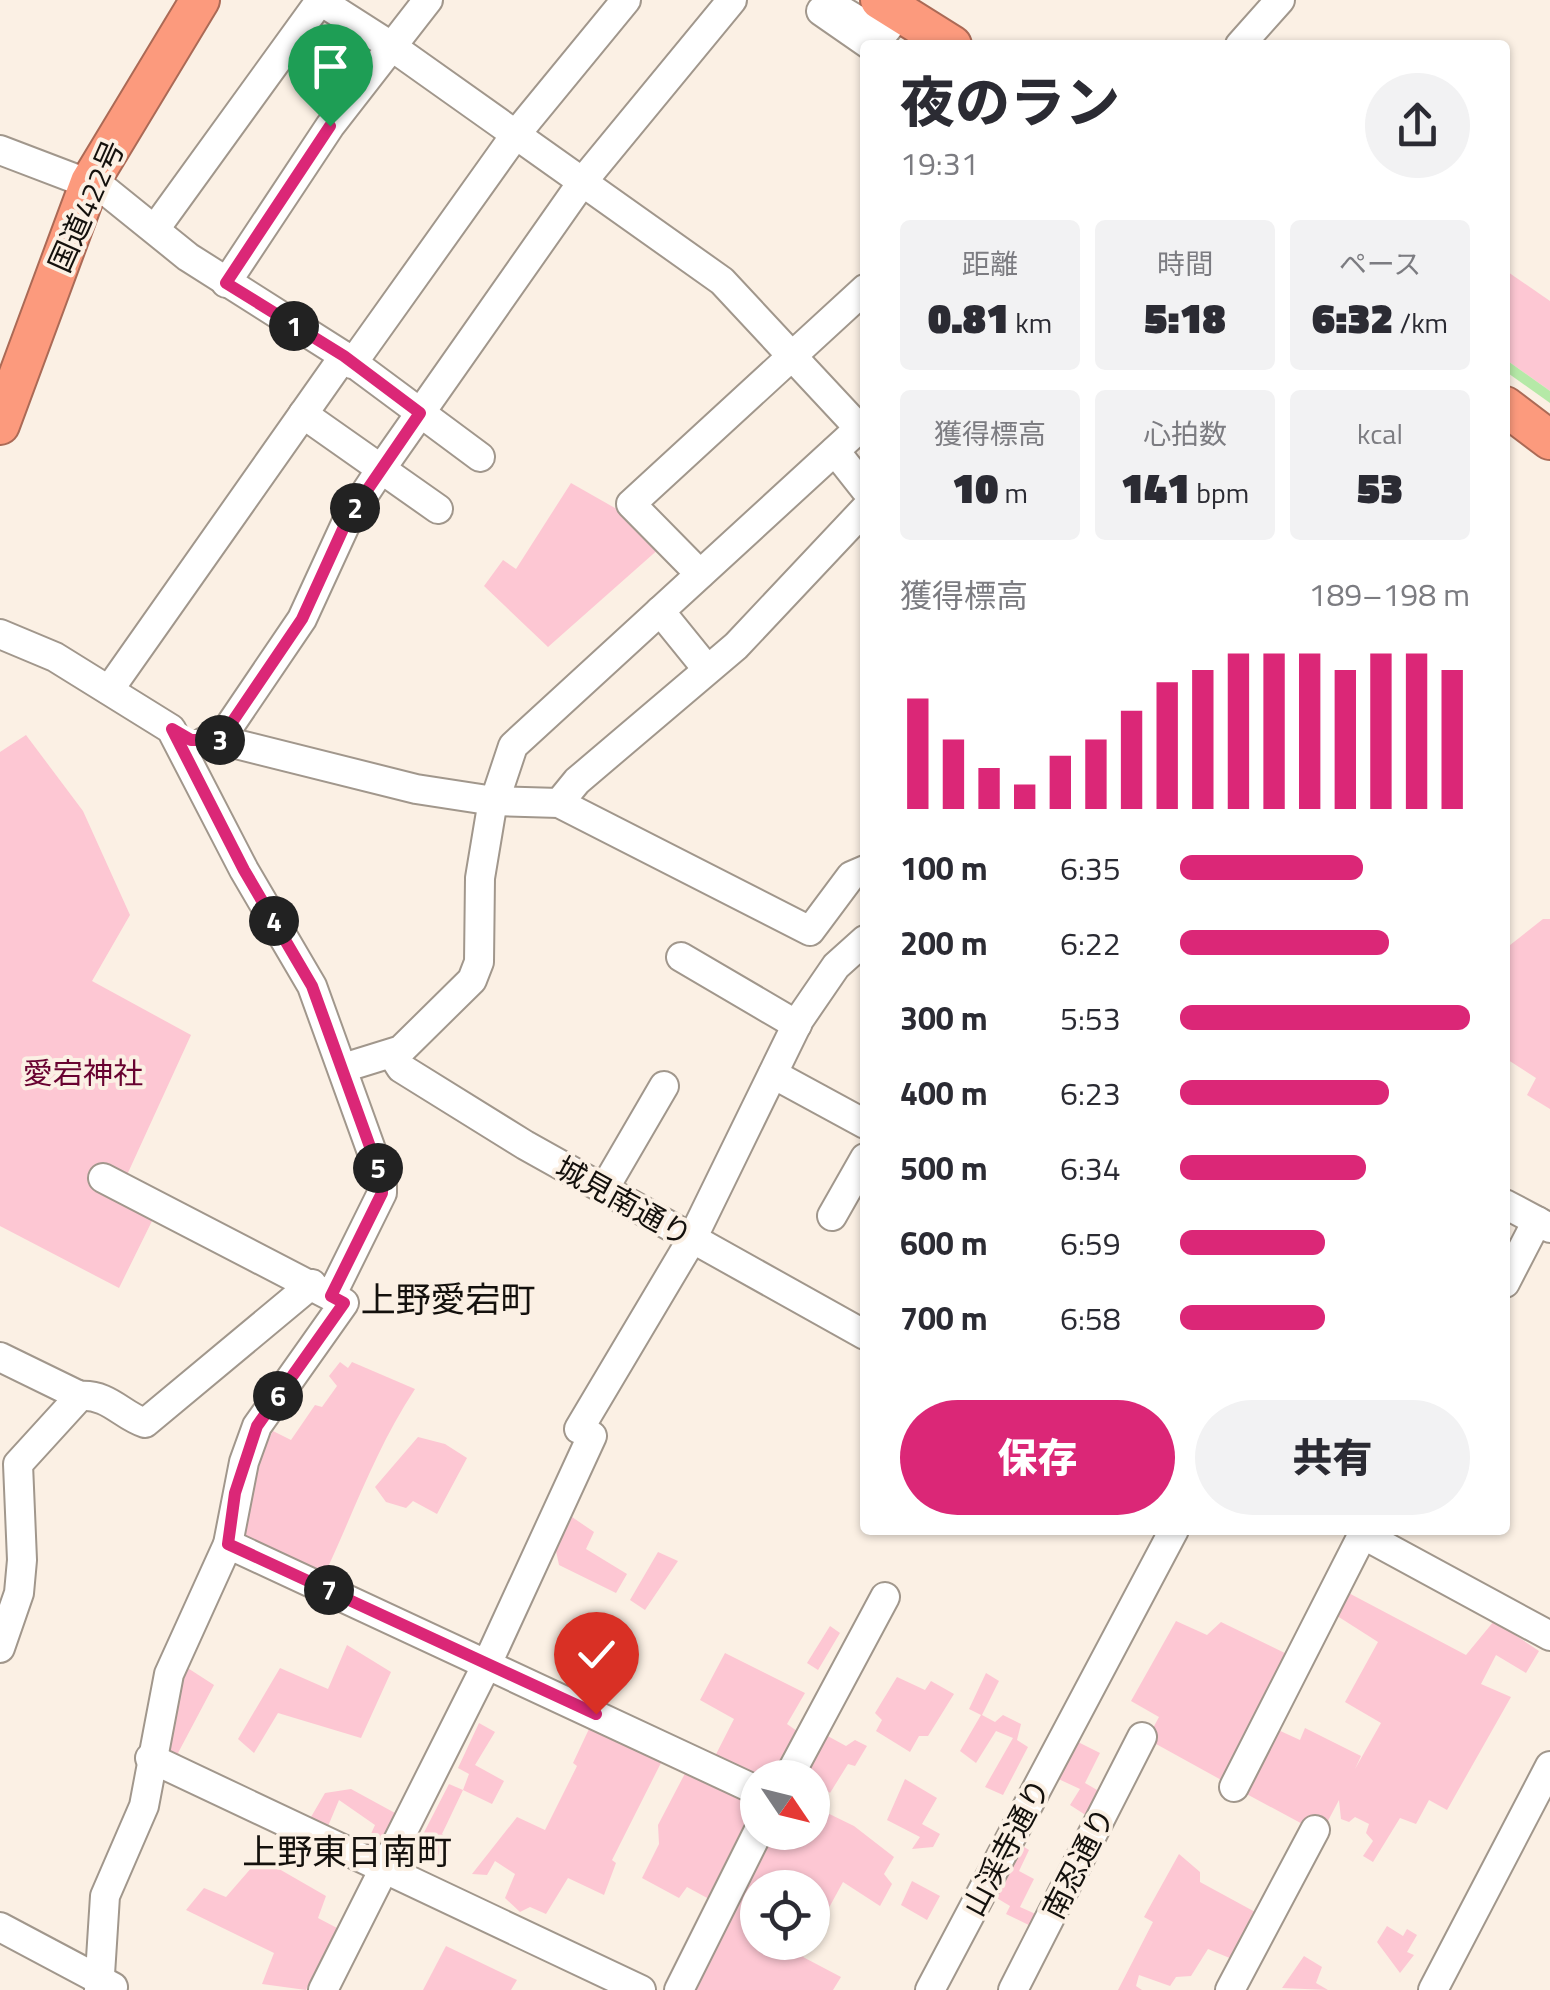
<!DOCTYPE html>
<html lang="ja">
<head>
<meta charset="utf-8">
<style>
  :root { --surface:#fff; --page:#f2f2f3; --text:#2b2b33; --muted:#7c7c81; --accent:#db2777 }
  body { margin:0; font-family:"Titillium Web","Noto Sans JP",sans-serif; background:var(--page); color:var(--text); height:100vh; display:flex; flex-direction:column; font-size:38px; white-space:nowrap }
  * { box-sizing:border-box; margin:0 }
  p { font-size:32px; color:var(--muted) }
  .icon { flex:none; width:55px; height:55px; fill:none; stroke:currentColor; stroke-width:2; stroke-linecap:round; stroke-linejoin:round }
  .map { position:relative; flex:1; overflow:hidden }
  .side { position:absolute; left:860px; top:40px; width:650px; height:1495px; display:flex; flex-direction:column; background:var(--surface); border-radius:10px; box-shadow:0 2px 8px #0004 }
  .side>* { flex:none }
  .needle { width:65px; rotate:125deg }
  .controls { position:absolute; left:740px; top:1760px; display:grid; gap:20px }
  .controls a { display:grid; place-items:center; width:90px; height:90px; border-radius:50%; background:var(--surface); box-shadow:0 2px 8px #0004; font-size:50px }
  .pin { position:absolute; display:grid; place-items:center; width:85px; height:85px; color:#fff; margin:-102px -42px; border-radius:50% 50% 50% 0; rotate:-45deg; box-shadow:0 0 10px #0007 }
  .pin .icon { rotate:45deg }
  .km { position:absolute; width:50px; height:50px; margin:-25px; border-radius:50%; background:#222; color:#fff; font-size:28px; line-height:50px; text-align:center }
  .round { display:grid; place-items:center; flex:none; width:105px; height:105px; border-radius:52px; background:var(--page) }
  .head { display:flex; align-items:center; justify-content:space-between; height:170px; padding:0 40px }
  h1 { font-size:55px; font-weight:800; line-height:75px }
  .figures { display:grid; grid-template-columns:repeat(3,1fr); gap:15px; height:170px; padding:10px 40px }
  .figures div { display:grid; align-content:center; border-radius:10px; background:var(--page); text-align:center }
  .figures b { font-size:42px; font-weight:800 }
  .figures small { font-size:28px; font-weight:400 }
  .figures p { font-size:28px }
  .chart { height:280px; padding:20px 40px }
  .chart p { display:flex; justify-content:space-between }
  .chart svg { width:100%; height:180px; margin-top:10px; stroke:var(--accent); stroke-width:6 }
  .action { display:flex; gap:20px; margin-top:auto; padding:20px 40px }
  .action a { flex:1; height:115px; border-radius:60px; background:var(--accent); color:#fff; font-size:40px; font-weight:800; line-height:115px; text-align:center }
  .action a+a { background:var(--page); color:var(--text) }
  ul { padding:0 40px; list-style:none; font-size:32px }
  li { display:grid; grid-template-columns:160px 120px 1fr; align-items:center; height:75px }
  li i { height:25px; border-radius:12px; background:var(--accent) }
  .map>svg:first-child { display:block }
</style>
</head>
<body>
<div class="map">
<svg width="1550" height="1990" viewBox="0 0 1550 1990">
  <rect width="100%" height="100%" fill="#fbf0e4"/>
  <g fill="#fdc7d3">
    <polygon points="1505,270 1550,301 1550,391 1505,359"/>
    <polygon points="571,483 636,520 661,547 548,647 484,586 503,560 516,569"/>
    <polygon points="26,735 83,811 130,915 92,981 191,1035 116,1199 153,1219 119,1288 0,1226 0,752"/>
    <polygon points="1543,919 1550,919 1550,1109 1527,1095 1536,1078 1505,1058 1505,949"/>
    <path d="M340 1362 348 1368 352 1362 415 1389C374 1451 352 1518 319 1586L228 1544 249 1475 273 1431 291 1440 315 1405 322 1407 337 1386 329 1376Z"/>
    <polygon points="418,1437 445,1444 467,1458 437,1514 413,1501 406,1508 386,1502 375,1487"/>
    <polygon points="572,1517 594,1532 586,1549 627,1574 616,1593 559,1565 556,1551"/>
    <polygon points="658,1552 678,1561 645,1610 630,1600"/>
    <polygon points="1343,1590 1466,1655 1494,1621 1539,1651 1526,1673 1496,1655 1481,1684 1511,1697 1447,1810 1429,1800 1416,1824 1400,1818 1373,1862 1363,1856 1373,1841 1366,1833 1369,1824 1355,1817 1349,1822 1341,1819 1339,1800 1321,1834 1241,1791 1276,1729 1300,1740 1305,1728 1361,1756 1355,1769 1381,1723 1345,1702 1378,1642 1331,1612"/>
    <polygon points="1176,1621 1207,1635 1221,1622 1299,1660 1234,1787 1147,1739 1159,1717 1131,1701"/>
    <polygon points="830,1626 840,1633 818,1670 807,1663"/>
    <polygon points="347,1645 391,1672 361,1738 278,1713 254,1753 238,1739 280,1668 328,1689"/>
    <polygon points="725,1653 805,1693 787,1724 807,1738 813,1728 846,1746 855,1740 867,1746 855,1766 848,1764 830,1793 812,1778 792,1770 784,1777 758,1778 758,1832 812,1832 813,1806 854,1826 894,1857 884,1874 892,1884 880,1906 843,1882 813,1937 812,1888 758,1888 758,1942 810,1943 803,1957 841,1977 833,1990 684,1990 720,1905 687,1887 679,1898 642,1878 659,1844 658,1825 692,1760 710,1766 734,1719 700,1700"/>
    <polygon points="183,1665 214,1685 178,1753 187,1760 180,1772 150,1759"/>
    <polygon points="986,1673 999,1681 982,1715 995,1722 1003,1715 1021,1724 1017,1740 1028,1747 1003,1795 985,1787 1013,1738 996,1731 976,1763 960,1751 981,1715 969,1709"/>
    <polygon points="897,1677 925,1690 931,1681 954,1694 928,1736 919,1736 910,1752 876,1731 882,1720 875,1713"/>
    <polygon points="596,1714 667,1751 612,1860 616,1863 604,1895 568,1878 546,1914 530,1907 520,1912 505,1898 515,1874 495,1861 487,1875 472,1874 517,1817 545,1830 577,1766 573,1763"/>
    <polygon points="479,1723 495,1732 475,1765 504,1781 492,1804 463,1790 442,1834 447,1838 437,1858 416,1848 449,1784 463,1790 469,1774 458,1768"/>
    <polygon points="1074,1740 1100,1753 1085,1783 1111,1798 1098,1823 1070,1805 1080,1789 1052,1776"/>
    <polygon points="905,1779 937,1798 922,1824 940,1834 933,1847 912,1849 920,1837 887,1820"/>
    <polygon points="351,1789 395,1813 371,1861 361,1856 375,1825 339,1800 323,1838 304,1829 325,1793"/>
    <polygon points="1016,1842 1029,1850 1019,1871 1034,1879 1020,1907 1049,1920 1043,1932 1006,1914 1010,1906 990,1894"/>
    <polygon points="1179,1854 1200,1872 1200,1882 1268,1919 1244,1964 1208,1949 1191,1976 1176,1977 1170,1986 1139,1975 1136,1986 1142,1990 1118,1990 1153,1922 1144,1917"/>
    <polygon points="260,1858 326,1896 318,1918 337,1928 306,1990 262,1984 274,1953 186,1910 204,1888 226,1897"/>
    <polygon points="912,1881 940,1896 927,1920 901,1905"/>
    <polygon points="1387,1926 1403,1936 1407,1929 1417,1935 1407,1952 1414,1955 1400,1973 1377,1942"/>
    <polygon points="446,1946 517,1980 511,1990 423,1990"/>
    <polygon points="1304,1956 1322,1967 1316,1983 1328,1990 1282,1988"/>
  </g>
  <polygon fill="#b5e9a7" points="1505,359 1550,391 1550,403 1505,371"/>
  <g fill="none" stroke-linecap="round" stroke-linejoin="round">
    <defs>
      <g id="minor">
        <polyline points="319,0 391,46 722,281 859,428"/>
        <polyline points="870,45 821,11 829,3 882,35 900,13"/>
        <polyline points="1240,45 1280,0"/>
        <polyline points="0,150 105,190 188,257 344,356 480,457"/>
        <polyline points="155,229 320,1"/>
        <polyline points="226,283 330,126 428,0"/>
        <polyline points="352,364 516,134 626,0"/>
        <polyline points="303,414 438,509"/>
        <polyline points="835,451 865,489"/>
        <polyline points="700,574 631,504 865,289"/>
        <polyline points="660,611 707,669"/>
        <polyline points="0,634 55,657 171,729 244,870 312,986 382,1180 382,1193 331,1296"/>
        <polyline points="109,690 344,356"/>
        <polyline points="220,740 302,619 348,519 381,469 583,181 732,0"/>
        <polyline points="204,742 220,740 416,789 494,801 559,803 810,931 851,876 865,870"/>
        <polyline points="559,803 577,781 736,646 865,509"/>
        <polyline points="681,957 797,1025"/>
        <polyline points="392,1054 401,1068 525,1145 865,1335"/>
        <polyline points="343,1068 401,1050 472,980 479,962 480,878 491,812 513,746 865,423"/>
        <polyline points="773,1074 865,1124"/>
        <polyline points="604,1189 664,1086"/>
        <polyline points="1505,1204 1550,1228"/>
        <polyline points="832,1216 865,1158"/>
        <polyline points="1505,1283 1537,1221"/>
        <path d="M0 1357 80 1396C109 1394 121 1415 145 1423L312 1284"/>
        <polyline points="579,1429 692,1239 799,1020 836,966 865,940"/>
        <polyline points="1362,1534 1550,1636"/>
        <polyline points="228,1544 758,1791"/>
        <polyline points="0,1648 19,1593 22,1560 18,1464 80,1396"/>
        <polyline points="150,1758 641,1990"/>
        <polyline points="788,1778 885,1597"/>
        <polyline points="1234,1787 1365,1530"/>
        <polyline points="0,1927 113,1987"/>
        <polyline points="99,1990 105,1896 144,1806 169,1674 228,1544 244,1462 257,1426 344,1303 103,1178"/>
        <polyline points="323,1990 487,1664 592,1436"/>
        <polyline points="679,1990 758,1832"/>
        <polyline points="930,1990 1174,1530"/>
        <polyline points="1013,1990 1142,1737"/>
        <polyline points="1230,1990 1315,1830"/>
        <polyline points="1433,1990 1550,1766"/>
      </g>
      <g id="highway">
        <polyline points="880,0 952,45"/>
        <polyline points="1505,406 1550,440"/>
        <polyline points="0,425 90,182 200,0"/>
      </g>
    </defs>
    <use href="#minor" stroke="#a1978c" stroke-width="32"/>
    <use href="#highway" stroke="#ab6a56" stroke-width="42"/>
    <use href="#minor" stroke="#fff" stroke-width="28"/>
    <use href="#highway" stroke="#fc9a7d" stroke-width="38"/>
  </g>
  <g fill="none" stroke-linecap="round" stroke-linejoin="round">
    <defs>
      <polyline id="route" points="330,126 226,283 344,356 420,413 348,518 302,619 220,740 191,740 172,729 244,870 312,986 382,1180 382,1193 331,1296 344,1303 257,1426 235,1493 228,1544 596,1714"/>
    </defs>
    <use href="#route" stroke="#fff" stroke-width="20"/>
    <use href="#route" stroke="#db2777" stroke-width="12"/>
  </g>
  <g text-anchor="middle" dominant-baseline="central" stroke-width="8" stroke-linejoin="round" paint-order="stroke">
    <g font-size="30" fill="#14110d" stroke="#fbf0e4">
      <text transform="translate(86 206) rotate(-66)">国道422号</text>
      <text transform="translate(624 1201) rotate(29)">城見南通り</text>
      <text transform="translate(1006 1847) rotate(-62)">山渓寺通り</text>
      <text transform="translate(1078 1863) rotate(-63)">南忍通り</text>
    </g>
    <g font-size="30" fill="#680230" stroke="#fbf0e4">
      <text x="83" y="1073">愛宕神社</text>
    </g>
    <g font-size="35" fill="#14110d" stroke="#fbf0e4">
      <text x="448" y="1299">上野愛宕町</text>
      <text x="347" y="1851">上野東日南町</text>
    </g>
  </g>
</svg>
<div class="controls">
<a><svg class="needle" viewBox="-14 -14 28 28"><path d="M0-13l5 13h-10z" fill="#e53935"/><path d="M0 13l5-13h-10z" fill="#7c7c81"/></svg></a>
<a><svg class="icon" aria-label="locate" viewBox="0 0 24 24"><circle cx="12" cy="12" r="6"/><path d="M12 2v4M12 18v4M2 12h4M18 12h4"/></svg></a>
</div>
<div class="pin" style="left:330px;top:126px;background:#1e9e55"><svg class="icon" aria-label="arrive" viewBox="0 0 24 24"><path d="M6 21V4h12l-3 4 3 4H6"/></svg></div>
<div class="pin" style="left:596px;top:1714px;background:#d93025"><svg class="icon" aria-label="check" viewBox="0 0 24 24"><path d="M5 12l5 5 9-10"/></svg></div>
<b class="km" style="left:294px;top:326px">1</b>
<b class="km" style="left:355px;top:508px">2</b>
<b class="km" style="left:220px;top:740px">3</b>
<b class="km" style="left:274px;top:921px">4</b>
<b class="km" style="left:378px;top:1168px">5</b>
<b class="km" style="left:278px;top:1396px">6</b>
<b class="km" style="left:329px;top:1590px">7</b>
<section class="side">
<div class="head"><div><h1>夜のラン</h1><p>19:31</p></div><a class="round"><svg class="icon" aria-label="share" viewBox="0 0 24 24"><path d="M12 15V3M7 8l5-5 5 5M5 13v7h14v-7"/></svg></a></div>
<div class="figures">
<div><p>距離</p><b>0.81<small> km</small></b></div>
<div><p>時間</p><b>5:18</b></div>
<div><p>ペース</p><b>6:32<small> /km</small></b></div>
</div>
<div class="figures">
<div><p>獲得標高</p><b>10<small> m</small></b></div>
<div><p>心拍数</p><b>141<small> bpm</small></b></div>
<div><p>kcal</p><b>53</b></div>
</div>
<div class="chart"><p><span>獲得標高</span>189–198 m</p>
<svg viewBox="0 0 160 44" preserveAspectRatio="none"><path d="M5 44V17M15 44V27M25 44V34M35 44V38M45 44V31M55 44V27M65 44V20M75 44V13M85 44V10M95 44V6M105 44V6M115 44V6M125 44V10M135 44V6M145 44V6M155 44V10"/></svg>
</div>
<ul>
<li><b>100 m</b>6:35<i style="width:63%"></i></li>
<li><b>200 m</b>6:22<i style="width:72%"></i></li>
<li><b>300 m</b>5:53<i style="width:100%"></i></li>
<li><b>400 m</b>6:23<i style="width:72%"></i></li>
<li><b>500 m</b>6:34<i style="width:64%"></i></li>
<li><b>600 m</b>6:59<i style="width:50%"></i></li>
<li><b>700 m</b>6:58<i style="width:50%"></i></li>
</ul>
<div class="action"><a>保存</a><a>共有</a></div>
</section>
</div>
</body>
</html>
